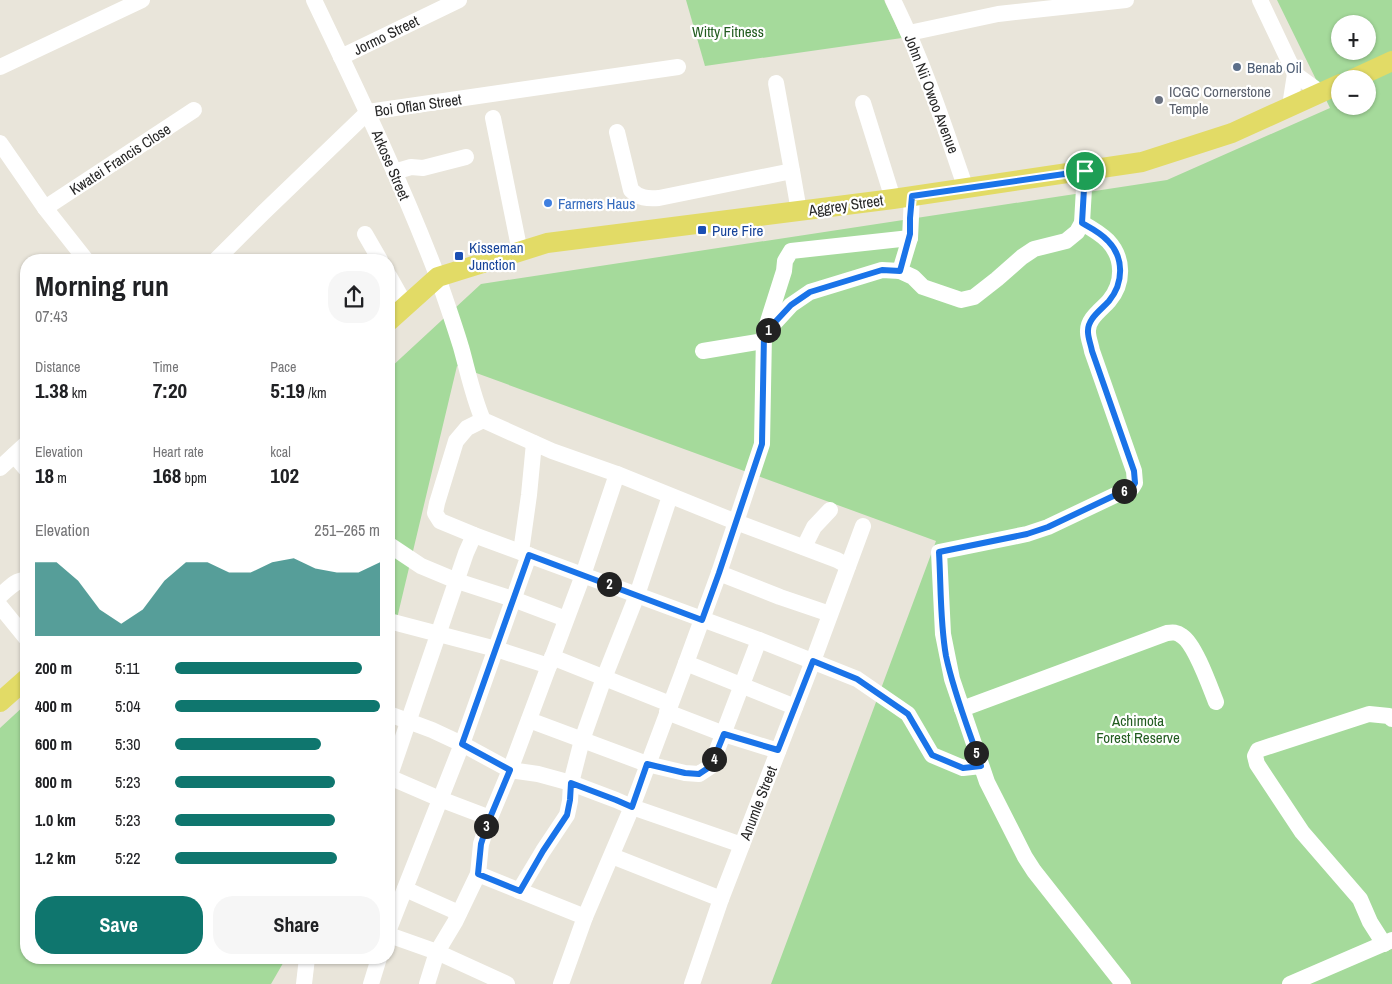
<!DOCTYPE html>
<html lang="en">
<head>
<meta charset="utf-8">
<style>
  :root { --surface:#fff; --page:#f6f6f6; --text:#202124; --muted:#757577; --accent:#0f766e }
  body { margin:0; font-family:"Archivo Narrow",sans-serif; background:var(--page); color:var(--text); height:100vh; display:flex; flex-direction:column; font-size:19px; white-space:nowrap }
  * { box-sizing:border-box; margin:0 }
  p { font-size:16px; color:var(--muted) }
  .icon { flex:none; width:28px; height:28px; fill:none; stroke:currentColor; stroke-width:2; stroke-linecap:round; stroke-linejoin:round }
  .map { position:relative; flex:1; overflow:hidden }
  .drawer { position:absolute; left:20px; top:254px; width:375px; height:710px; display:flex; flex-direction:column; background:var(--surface); border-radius:20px; box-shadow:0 1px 4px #0004 }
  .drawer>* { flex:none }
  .fabs { position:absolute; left:1331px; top:15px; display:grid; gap:10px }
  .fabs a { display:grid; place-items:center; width:45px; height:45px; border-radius:50%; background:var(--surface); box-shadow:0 1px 4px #0004; font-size:25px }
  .pin { position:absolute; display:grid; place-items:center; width:42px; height:42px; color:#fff; margin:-21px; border:2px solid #fff; border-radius:50%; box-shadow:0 1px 5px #0007 }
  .km { position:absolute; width:25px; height:25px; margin:-12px; border-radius:50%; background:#222; color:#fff; font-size:14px; line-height:25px; text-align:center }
  .round { display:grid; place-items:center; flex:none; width:52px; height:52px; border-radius:20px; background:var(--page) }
  .overview { display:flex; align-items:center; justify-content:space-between; height:85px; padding:0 15px }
  h1 { font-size:28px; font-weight:800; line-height:38px }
  .metrics { display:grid; grid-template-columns:repeat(3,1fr); gap:8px; height:85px; padding:5px 15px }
  .metrics div { display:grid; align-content:center }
  .metrics b { font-size:21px; font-weight:800 }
  .metrics small { font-size:14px; font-weight:400 }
  .metrics p { font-size:14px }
  .chart { height:140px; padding:10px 15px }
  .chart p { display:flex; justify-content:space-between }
  .chart svg { width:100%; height:90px; margin-top:5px; fill:var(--accent); opacity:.7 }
  .button { display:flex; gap:10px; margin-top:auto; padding:10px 15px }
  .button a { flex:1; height:58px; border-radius:20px; background:var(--accent); color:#fff; font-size:20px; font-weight:800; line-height:58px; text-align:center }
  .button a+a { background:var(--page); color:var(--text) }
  ul { padding:0 15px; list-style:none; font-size:16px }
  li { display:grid; grid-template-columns:80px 60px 1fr; align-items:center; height:38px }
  li i { height:12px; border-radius:6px; background:var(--accent) }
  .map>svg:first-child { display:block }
</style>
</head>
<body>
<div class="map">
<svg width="1392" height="984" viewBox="0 0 1392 984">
  <rect width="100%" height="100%" fill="#e9e5da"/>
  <g fill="#a5da9b" fill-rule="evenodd">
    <polygon points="686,0 884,0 902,38 705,66"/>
    <path d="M1277 0H1392V984H771L936 541 457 366 389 652V369L481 284 1167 180 1330 108ZM1340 24H1368V51H1340ZM1340 79H1368V106H1340Z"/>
    <polygon points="26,704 26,958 286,958 271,984 0,984 0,728"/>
  </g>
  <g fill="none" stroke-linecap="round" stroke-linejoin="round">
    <g stroke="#fff" stroke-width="16">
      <path d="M314 0C358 92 402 183 438 278 446 301 454 324 461 347 468 372 473 397 483 420L552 451 617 474 736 522 837 560 848 566"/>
      <path d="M893 0C923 61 944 125 966 189"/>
      <polyline points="1260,0 1295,74 1321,93"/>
      <polyline points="909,33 998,14 1126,0"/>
      <polyline points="341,57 459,0"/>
      <polyline points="0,67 142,0"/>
      <polyline points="776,83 792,171"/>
      <polyline points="863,103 893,199"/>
      <polyline points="1290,106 1295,74"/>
      <polyline points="493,118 520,252"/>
      <path d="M617 132 631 190C639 198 647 199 659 198L792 171 799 211"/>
      <polyline points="0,143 45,208 86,260"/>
      <polyline points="394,172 411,167 423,168 466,157"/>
      <polyline points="45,208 194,110"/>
      <path d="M1082 223C1091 228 1100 233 1108 241 1124 258 1124 283 1109 301 1101 310 1087 319 1088 332 1088 338 1091 345 1092 351L1134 471 1135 483 1132 488 1126 490 1048 527 1027 534 939 552 943 634 952 679 987 782 1025 857 1034 871 1123 984"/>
      <polyline points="365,234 380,260"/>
      <polyline points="216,260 263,213 368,112 678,67"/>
      <polyline points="900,271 910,238"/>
      <polyline points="389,276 406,306"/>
      <polyline points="767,331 791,305 810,292 882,270 900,271 913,277 923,287 961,300 974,297 997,279 1022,257 1034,249 1066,241 1077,232 1082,223 1085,171"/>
      <polyline points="703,351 764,341"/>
      <polyline points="483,420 467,428 456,441 437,503 435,513 440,521 474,535 759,640 857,679 908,714 932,755 963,768 981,766"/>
      <polyline points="14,455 26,469"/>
      <polyline points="0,468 26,444"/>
      <polyline points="391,546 421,566 457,581 513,599 566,619"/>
      <polyline points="804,547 814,527 830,510"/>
      <polyline points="521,552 529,495 534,443"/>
      <polyline points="719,573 780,597 830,614"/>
      <path d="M0 596C8 589 16 579 26 580"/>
      <polyline points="0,606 26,638"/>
      <polyline points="389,621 496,649 549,666"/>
      <polyline points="552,657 670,704"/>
      <polyline points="686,663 795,707"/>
      <path d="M962 709 1167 633C1173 632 1177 632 1182 636 1195 644 1210 687 1216 702"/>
      <polyline points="667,712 724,734 778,751"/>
      <polyline points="389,714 432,730 462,744 510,770 538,774 571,783 616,800 632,807 742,845"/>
      <polyline points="529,720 647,764 685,773 699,774 711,766 759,640"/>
      <polyline points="389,777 440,799 490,818"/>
      <polyline points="389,778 466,553 474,535"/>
      <polyline points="612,856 721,899"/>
      <polyline points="478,874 585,917"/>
      <polyline points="405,889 459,913"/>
      <polyline points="519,891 543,851 567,815 570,801 571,783 582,740 604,678 637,595 670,496"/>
      <polyline points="389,929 462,744 529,555"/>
      <polyline points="389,935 437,952 507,984"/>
      <polyline points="1384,944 1370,922 1360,899 1302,832 1257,764 1255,756 1258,750 1369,714 1389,716 1392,719"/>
      <polyline points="304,984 307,958"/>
      <polyline points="371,984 379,958"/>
      <polyline points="427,984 437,952 455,922 478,874 481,844 487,825 510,770 583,575 617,474"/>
      <polyline points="561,984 585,917 632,807 682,674 719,573 762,444 764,334 784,271 785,261 791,251 910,238 912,196"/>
      <polyline points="692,984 721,899 813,661 863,526"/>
      <polyline points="1290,984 1392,940"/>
    </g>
    <g stroke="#e2db66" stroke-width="20">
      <polyline points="1353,79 1392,61"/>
      <polyline points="389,321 438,277 547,243 893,199 1142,162 1232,133 1340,84"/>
      <polyline points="0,702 26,679"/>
    </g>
  </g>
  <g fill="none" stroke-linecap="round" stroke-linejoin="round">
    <defs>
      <path id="route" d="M1085 171 1082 223C1091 228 1101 233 1108 241 1124 257 1124 283 1109 301 1101 310 1087 319 1088 332 1088 338 1091 345 1092 351L1134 471 1135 483 1132 488 1126 490 1048 527 1027 534 939 552C941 586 940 622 946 656 954 694 969 730 981 766L963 768 932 755 908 714 857 679 813 661 778 750 724 734 711 766 699 774 685 773 647 764 632 807 616 800 571 783 570 800 567 815 543 851 520 891 478 874 481 844 487 825 510 770 462 744 529 555 702 620 719 573 762 444 764 334 791 305 810 292 882 270 900 271 910 234V218L912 196Z"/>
    </defs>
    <use href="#route" stroke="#fff" stroke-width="10"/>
    <use href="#route" stroke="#1a73e8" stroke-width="6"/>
  </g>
  <circle fill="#5c6f8a" stroke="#fff" stroke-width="2" cx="1237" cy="67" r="5"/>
  <circle fill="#6b7280" stroke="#fff" stroke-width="2" cx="1159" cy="100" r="5"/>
  <circle fill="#3f7fe0" stroke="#fff" stroke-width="2" cx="548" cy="203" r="5"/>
  <g fill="#1a4fb4" stroke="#fff" stroke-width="2">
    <rect x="697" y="225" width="10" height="10" rx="2.5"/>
    <rect x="454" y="251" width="10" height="10" rx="2.5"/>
  </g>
  <g text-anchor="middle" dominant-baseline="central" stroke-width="4.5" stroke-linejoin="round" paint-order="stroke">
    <g font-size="15" fill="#225c20" stroke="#fff">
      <text x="728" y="31">Witty Fitness</text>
      <text x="1138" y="720">Achimota<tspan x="1138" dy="17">Forest Reserve</tspan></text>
    </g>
    <g font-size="15" fill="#272727" stroke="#fff">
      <text transform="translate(386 35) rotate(-26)">Jormo Street</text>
      <text transform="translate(932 94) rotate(69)">John Nii Owoo Avenue</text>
      <text transform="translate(418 105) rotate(-8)">Boi Oflan Street</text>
      <text transform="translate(120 159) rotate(-33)">Kwatei Francis Close</text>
      <text transform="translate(391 165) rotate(67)">Arkose Street</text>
      <text transform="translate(846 205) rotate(-8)">Aggrey Street</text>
      <text transform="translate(758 803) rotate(-69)">Anumle Street</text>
    </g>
    <g font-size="15" fill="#4e5e75" stroke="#fff" text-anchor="start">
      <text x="1247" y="67">Benab Oil</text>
    </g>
    <g font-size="15" fill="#5b616d" stroke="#fff" text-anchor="start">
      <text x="1169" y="91">ICGC Cornerstone<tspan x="1169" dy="17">Temple</tspan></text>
    </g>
    <g font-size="15" fill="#366cbe" stroke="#fff" text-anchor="start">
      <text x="558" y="203">Farmers Haus</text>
    </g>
    <g font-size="15" fill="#164399" stroke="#fff" text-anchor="start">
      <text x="712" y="230">Pure Fire</text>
      <text x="469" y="247">Kisseman<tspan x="469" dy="17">Junction</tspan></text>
    </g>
  </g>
</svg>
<div class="fabs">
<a>+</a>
<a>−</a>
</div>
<div class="pin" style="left:1085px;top:171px;background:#1e9e55"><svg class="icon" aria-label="arrive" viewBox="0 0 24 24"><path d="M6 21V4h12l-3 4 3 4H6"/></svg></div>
<b class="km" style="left:768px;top:330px">1</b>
<b class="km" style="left:609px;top:584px">2</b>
<b class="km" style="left:486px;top:826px">3</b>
<b class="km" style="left:714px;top:759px">4</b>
<b class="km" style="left:976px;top:753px">5</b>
<b class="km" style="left:1124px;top:491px">6</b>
<section class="drawer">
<div class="overview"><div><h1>Morning run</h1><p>07:43</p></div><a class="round"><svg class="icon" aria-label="share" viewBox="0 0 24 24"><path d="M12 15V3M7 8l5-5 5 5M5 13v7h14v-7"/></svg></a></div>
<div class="metrics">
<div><p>Distance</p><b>1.38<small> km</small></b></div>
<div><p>Time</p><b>7:20</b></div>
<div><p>Pace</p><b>5:19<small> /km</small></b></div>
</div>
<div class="metrics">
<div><p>Elevation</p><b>18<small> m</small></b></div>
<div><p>Heart rate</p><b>168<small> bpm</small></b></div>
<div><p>kcal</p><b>102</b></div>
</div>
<div class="chart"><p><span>Elevation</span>251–265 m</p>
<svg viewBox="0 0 160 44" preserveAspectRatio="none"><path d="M0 44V8L10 8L20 17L30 31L40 38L50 31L60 17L70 8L80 8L90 13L100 13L110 8L120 6L130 11L140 13L150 13L160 8V44z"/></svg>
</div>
<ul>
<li><b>200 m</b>5:11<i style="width:91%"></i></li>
<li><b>400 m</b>5:04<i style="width:100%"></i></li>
<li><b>600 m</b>5:30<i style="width:71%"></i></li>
<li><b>800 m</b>5:23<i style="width:78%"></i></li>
<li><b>1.0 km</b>5:23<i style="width:78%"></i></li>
<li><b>1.2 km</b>5:22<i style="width:79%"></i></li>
</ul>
<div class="button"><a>Save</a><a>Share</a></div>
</section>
</div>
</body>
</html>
